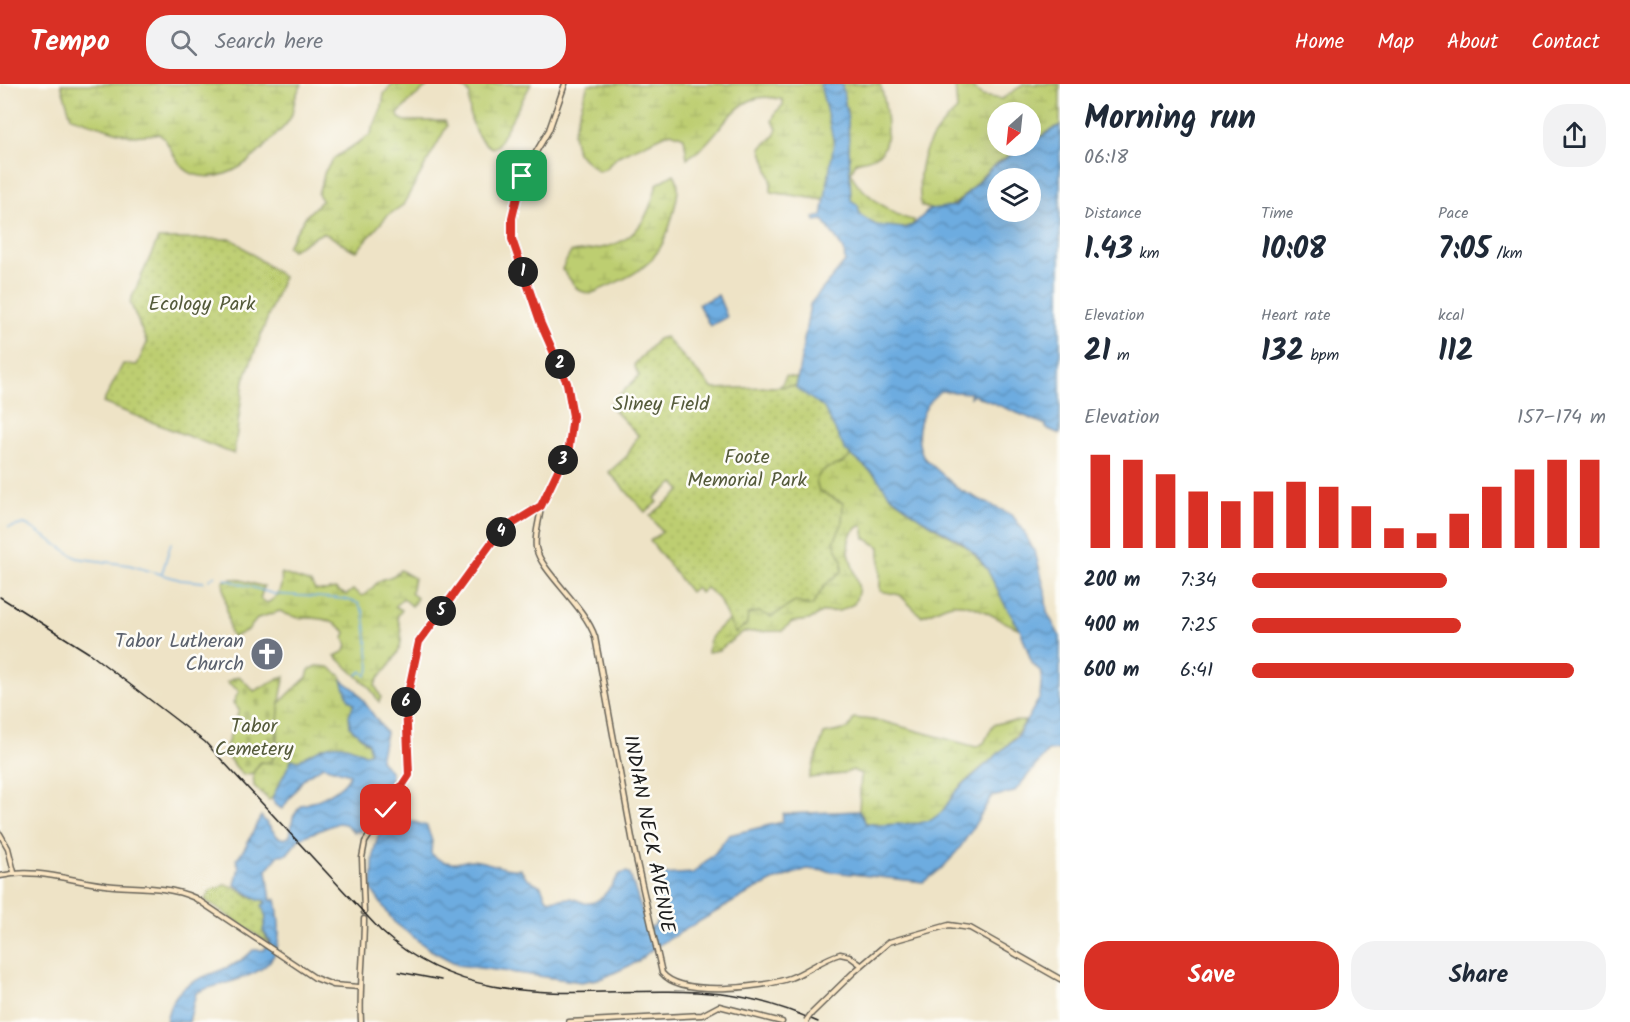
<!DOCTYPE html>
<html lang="en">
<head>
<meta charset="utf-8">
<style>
  :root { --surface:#fff; --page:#f2f2f3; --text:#1f2937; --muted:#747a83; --accent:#d93025 }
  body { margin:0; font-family:Kalam,sans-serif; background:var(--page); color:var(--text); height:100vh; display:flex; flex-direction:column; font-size:22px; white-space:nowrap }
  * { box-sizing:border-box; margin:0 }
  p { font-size:20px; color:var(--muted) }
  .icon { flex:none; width:33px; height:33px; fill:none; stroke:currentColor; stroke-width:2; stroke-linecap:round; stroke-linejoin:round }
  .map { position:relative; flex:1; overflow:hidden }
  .details { display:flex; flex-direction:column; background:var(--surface); width:570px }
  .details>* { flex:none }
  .needle { width:39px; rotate:207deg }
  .fabs { position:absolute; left:987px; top:18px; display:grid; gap:12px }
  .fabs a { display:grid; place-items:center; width:54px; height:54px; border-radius:50%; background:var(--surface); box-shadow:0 6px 24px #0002; font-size:30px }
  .pin { position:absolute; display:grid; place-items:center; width:51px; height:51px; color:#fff; margin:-26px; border-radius:12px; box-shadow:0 3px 9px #0006 }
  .km { position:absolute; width:30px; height:30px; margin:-15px; border-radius:50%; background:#222; color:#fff; font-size:16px; line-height:30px; text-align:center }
  .round { display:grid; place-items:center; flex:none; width:63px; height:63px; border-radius:24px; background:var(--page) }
  .summary { display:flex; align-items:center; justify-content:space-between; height:102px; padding:0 24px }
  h1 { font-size:33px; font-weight:700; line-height:45px }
  .figures { display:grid; grid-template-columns:repeat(3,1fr); gap:9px; height:102px; padding:6px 24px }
  .figures div { display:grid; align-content:center }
  .figures b { font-size:30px; font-weight:700 }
  .figures small { font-size:16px; font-weight:400 }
  .figures p { font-size:16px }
  .chart { height:168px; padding:12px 24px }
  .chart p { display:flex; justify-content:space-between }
  .chart svg { width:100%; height:108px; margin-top:6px; stroke:var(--accent); stroke-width:6 }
  .cta { display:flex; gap:12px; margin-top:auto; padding:12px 24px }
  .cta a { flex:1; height:69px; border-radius:24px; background:var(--accent); color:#fff; font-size:24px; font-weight:700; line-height:69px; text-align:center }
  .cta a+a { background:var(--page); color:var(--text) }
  ul { padding:0 24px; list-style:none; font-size:20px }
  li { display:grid; grid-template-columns:96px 72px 1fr; align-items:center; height:45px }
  li i { height:15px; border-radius:8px; background:var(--accent) }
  header { display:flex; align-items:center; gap:36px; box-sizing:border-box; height:84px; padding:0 30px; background:var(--accent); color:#fff }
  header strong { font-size:28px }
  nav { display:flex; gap:33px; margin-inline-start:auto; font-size:21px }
  .search { width:420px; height:54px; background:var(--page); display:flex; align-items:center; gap:15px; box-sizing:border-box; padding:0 21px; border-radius:24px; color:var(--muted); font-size:22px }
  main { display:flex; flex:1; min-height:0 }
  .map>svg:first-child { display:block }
</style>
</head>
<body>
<header>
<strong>Tempo</strong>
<div class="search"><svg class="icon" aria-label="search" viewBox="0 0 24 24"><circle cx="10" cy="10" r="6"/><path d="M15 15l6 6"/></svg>Search here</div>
<nav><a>Home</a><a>Map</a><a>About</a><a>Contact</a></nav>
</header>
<main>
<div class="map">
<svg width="1060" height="938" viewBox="0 0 1060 938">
  <defs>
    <pattern id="wetland-marsh" width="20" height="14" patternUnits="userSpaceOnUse" patternTransform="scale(1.5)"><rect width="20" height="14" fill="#bdce71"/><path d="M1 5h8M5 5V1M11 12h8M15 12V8" fill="none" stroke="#a2b061"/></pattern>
    <pattern id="cemetery-stones" width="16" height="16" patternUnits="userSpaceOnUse" patternTransform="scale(1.5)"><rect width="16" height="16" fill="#bdce71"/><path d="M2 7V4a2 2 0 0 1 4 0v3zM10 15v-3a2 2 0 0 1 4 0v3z" fill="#a2b061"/></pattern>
    <pattern id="park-dots" width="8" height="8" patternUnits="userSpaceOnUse" patternTransform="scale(1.5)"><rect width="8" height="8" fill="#bdce71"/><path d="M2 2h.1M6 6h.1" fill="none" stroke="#a2b061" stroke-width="1.8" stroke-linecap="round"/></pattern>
    <pattern id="water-waves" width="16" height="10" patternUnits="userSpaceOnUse" patternTransform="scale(1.5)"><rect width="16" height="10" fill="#6dace0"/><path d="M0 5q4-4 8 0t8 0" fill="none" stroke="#598bb5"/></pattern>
  </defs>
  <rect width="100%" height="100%" fill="#fdfcf7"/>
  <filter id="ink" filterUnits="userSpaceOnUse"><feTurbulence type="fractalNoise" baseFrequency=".0167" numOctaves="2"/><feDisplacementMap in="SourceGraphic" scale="12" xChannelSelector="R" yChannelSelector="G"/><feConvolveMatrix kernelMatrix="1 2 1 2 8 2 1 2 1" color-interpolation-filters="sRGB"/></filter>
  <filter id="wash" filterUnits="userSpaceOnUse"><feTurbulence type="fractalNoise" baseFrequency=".008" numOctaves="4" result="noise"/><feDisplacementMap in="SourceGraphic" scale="24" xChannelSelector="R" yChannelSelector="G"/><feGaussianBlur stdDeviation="1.35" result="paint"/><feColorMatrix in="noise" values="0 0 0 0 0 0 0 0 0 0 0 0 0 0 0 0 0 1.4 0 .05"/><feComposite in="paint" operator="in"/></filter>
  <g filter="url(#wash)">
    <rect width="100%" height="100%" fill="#eee3c6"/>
    <g fill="url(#wetland-marsh)" stroke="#6c7546" stroke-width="1.5">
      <path d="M61 0H302C294 13 295 17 292 30 290 38 281 46 275 52 256 73 228 100 196 91 179 87 173 67 164 54L158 50 131 52 71 33Z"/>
      <path d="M392 0H431L413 14 398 30 399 34 405 37H445L447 42 403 121 387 132 357 167C345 165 335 152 322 149L292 166 287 162 306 132 322 116 318 110 325 87 334 74 370 51 382 23 384 10Z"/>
      <path d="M452 0H531L497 62 492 64C473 55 467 29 470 11L466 5Z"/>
      <path d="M588 0H880C885 14 893 60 879 70 873 75 863 76 856 78L851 89C858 107 896 134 914 136L913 141C894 148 874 143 860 131L857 121 771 108V95L761 64 774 52 777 44 772 37 776 28 783 21V16C733 0 723 56 687 74L684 53 671 48 618 72 605 85 598 87 577 69 573 49Z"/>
      <path d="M955 0H968L982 12 1002 15 1024 0H1060V41L1031 58 1030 28H998V62H1026C1015 68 1003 74 993 82 970 100 956 137 921 122 915 79 925 55 957 26Z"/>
      <path d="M674 90C681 100 677 115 674 126 662 182 638 189 590 210L578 206 562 185 571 168C624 164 643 154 657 100Z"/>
      <path d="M786 292 797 294 796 304 845 366 875 391 890 411 920 434 969 464 987 485 1005 521 1020 545C998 537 977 518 953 520 943 521 932 529 921 532L900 511 880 507V463L865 454 863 441C836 451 854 482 858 501 860 507 856 515 854 520L839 527 823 528 809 536 792 538 782 547 743 548 719 566 708 568C707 547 728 537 743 527L778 307Z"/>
      <path d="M400 486 414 494 411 509 417 514 412 522 403 514 395 522 402 526 397 533C405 552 402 566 389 582 383 590 378 592 375 601L381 613 379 618 369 603 335 572 345 567 347 561 344 555 346 548C320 524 305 542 280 527L258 534 248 546 233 553 230 549 223 498C238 489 249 502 264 502L260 515 267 519C279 513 283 502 281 489L311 499 315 506 325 507 335 505 346 511 353 506 362 512C371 508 371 504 378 498 385 492 394 495 400 486Z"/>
      <path d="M317 582 329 583 341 592 354 620 350 643 368 660 370 669 365 670C332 652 326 663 297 677L292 675 272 714 269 716 254 702 253 689 278 654V620L307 593 309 586Z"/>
      <path d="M854 634 881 637 976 663 984 659 993 641 1004 638 1025 637C1010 666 979 682 957 706 948 716 944 731 930 736 913 744 884 742 866 739L859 727 861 690 853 686 842 690 809 694 824 650 848 645Z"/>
    </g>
    <path fill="url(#cemetery-stones)" stroke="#6c7546" stroke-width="1.5" d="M239 592 254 607 285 592C277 621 279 650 272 679L260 678 253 689 243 691 224 669 239 626 233 619 239 607 227 598Z"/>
    <g fill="url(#park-dots)" stroke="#6c7546" stroke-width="1.5">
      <polygon points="158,155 232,155 283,193 244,296 234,370 103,319 123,280 137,281 147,259 130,218"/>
      <path d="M665 253 713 305 797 302 816 312 853 361C850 390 823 374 816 397L819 407 843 419 842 440 834 458 842 476V487L825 501 812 522 795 518 771 533 759 528 748 530 747 540 735 549 718 514 706 504 700 509 696 503 690 508 650 457 662 448 650 432 681 407 674 399 655 414 658 418 645 428 609 388 627 372 638 351 609 321 639 292 634 281 658 255Z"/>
      <path d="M224 801C240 801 248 817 264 816L266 834 263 847 269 859 205 816 210 807Z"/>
    </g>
    <g fill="url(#water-waves)" stroke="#44647e" stroke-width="1.5" fill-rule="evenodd">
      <path d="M820 0H842L848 36 851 116 858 121 860 131 876 141 904 144 913 141 930 125 955 122 992 83 1060 41V350L1046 344V341L974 311 970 313 971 309 940 307C921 323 911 352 925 375L960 406 1012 431 1022 444 1036 471 1045 506 1047 528 1060 553V666L1048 667 1014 708 991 713C973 744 955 780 923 798L807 785 773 797 745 811 655 863 637 878 603 894 581 898 458 881 429 865 394 838 371 805C375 783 370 762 383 744L371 734 361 747 354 748 345 740 338 739 300 754 287 770 279 771 267 786 271 817 276 815C285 869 277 886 223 900 213 903 205 904 196 909L189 938H166C175 883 224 898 253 866H264L270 857 263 847 266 834 262 821 266 819 264 816H258L235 801 239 783 236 775C249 762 252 747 261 732L278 753 285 755 290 752 293 733 301 721C316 718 344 706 350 690L323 682 305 693 282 725 275 721 272 714 292 675 297 677C326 663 332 652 365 670L370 669 368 659 350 643 349 631 354 620 348 614 342 596 356 606 386 649 380 676 391 688 390 707 380 726 390 732 395 728 409 736 427 742 432 757 431 769C436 775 442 778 451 779 457 780 463 777 470 776 487 776 503 787 520 785L527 794 541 802 547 815C556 817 563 814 571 814 576 815 580 818 585 819 602 821 611 801 620 790L627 788 630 791 648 845 655 841 658 833 655 794 661 791 693 789 715 769 729 751 782 738 783 730 859 727 866 739 880 741 919 739 931 736 942 728 956 707 1017 653 1040 613 1042 589 1032 579 1020 545 1005 521 987 485 976 471 962 458 920 434 889 410 875 391 845 366 824 324 796 304 810 220 845 178 844 166 823 136 815 137 814 134 822 132 834 59ZM998 94H1030V128H998Z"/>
      <polygon points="718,211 727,233 710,242 698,220"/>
    </g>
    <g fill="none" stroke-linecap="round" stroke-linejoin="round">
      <g stroke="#6dace0" stroke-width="1.5">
        <polyline points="9,444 24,440 29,442 77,474 129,481 181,496 204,498"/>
        <polyline points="162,489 171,459"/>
        <polyline points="225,495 274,510 344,515 358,519 364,529 370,584 366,592 362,587 357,591"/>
        <polyline points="209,496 215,491"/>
      </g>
    </g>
  </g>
  <g filter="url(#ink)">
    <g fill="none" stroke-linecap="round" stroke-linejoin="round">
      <defs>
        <g id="secondary">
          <path d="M541 422C540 436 534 450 536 464 541 488 585 522 595 553L635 770 662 889C681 913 763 904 790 894 807 888 822 875 840 870L849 872 861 881"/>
          <polyline points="0,750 8,764 14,788"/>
          <path d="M0 792C39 783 75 799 114 802 143 804 168 802 195 814L315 894 333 901 359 903"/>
          <polyline points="364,828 362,774 365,758 409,691 406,619 419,558 492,458 512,440 541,422 569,363 573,331 567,299 541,240 511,147 522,92 549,46 565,0"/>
          <polyline points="811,930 854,888 889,858 949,841 970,844 1060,895"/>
          <path d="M361 938C359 903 364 870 364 835"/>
          <polyline points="569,938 702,931 719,922 782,938"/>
        </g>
      </defs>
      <use href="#secondary" stroke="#666258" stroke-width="7"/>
      <use href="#secondary" stroke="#fbe6c3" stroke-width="4"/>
      <g stroke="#1c1c1c" stroke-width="1.5">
        <path d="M0 513 89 569 205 658 381 847C481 938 600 897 722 910 755 914 787 924 818 938"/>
        <polyline points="399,888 441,896"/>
      </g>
      <defs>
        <polyline id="secondary-bridge" points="806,937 811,930"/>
      </defs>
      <use href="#secondary-bridge" stroke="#666258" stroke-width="7" stroke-linecap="butt"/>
      <use href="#secondary-bridge" stroke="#fbe6c3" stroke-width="4"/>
    </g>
  </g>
  <g fill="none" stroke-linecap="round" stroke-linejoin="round" filter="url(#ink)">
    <defs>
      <polyline id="route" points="386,726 409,691 406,619 419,558 492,458 512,440 541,422 569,363 573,332 567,299 541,240 512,155 512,134 522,92"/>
    </defs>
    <use href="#route" stroke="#fff" stroke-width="12"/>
    <use href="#route" stroke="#d93025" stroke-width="8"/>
  </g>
  <defs>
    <symbol id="church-disc" viewBox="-11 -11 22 22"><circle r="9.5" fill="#6b7280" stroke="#fdfcf7"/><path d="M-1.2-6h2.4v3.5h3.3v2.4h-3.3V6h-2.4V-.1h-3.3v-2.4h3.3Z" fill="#fff"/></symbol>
  </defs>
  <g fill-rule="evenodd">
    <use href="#church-disc" x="248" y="551" width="38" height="38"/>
  </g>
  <g text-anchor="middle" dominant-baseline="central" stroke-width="5" stroke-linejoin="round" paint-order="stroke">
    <g font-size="20" fill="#545a3a" stroke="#fdfcf7">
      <text x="202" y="221">Ecology Park</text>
      <text x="661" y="321">Sliney Field</text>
      <text x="747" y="374">Foote<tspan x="747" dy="23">Memorial Park</tspan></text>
      <text x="254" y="643">Tabor<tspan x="254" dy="23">Cemetery</tspan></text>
    </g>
    <g font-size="20" fill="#5b616d" stroke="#fdfcf7" text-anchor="end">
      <text x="244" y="558">Tabor Lutheran<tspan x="244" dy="23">Church</tspan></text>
    </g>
    <g font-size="20" fill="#1c1c1c" stroke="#fdfcf7">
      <text transform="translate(648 750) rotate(79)">INDIAN NECK AVENUE</text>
    </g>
  </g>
</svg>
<div class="fabs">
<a><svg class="needle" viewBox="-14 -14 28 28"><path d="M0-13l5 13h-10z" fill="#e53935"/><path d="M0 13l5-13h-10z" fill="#747a83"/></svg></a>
<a><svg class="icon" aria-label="layers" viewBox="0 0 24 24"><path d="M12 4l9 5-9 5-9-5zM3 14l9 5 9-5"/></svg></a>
</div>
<div class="pin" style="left:522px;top:92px;background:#1e9e55"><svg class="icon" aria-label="arrive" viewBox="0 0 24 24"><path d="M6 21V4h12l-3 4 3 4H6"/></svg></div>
<div class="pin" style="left:386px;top:726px;background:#d93025"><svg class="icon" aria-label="check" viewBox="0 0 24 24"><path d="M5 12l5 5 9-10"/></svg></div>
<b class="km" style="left:523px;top:188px">1</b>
<b class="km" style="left:560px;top:280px">2</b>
<b class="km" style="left:563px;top:376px">3</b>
<b class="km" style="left:501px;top:448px">4</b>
<b class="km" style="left:441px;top:527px">5</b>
<b class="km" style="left:406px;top:618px">6</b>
</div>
<section class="details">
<div class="summary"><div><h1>Morning run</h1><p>06:18</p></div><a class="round"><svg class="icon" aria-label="share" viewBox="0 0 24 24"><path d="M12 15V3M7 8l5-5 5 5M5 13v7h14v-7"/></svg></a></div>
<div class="figures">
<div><p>Distance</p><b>1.43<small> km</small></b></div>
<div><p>Time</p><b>10:08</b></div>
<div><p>Pace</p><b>7:05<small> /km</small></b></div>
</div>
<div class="figures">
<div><p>Elevation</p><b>21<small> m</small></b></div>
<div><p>Heart rate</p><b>132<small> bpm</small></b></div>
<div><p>kcal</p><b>112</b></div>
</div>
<div class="chart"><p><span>Elevation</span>157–174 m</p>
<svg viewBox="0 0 160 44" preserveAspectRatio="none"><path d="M5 44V6M15 44V8M25 44V14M35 44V21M45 44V25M55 44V21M65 44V17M75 44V19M85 44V27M95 44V36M105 44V38M115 44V30M125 44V19M135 44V12M145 44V8M155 44V8"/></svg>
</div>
<ul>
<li><b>200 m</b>7:34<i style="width:55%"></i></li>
<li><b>400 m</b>7:25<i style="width:59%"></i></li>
<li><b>600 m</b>6:41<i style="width:91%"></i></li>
</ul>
<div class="cta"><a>Save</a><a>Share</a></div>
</section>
</main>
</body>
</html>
